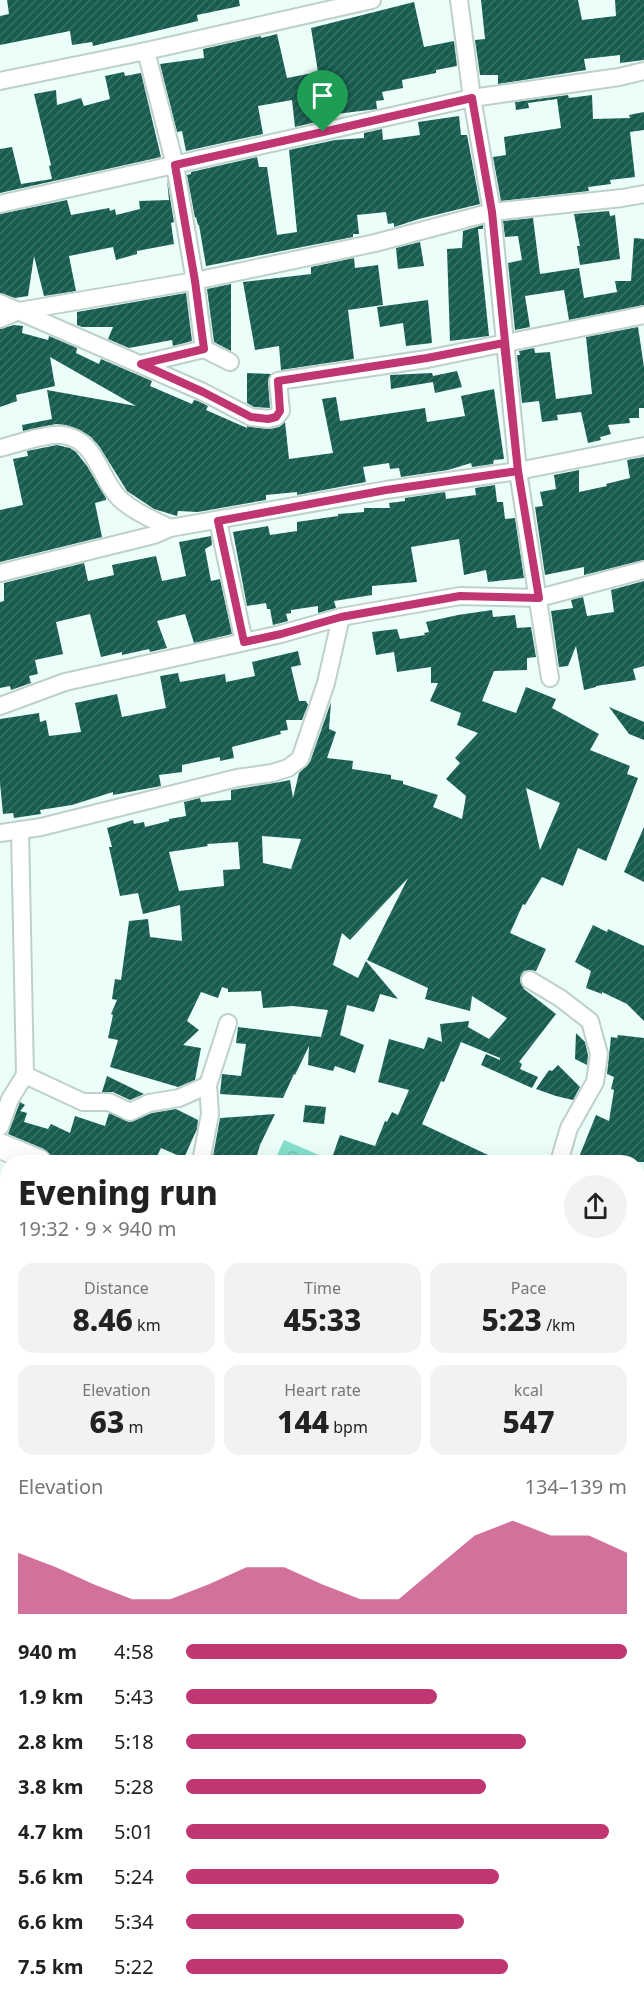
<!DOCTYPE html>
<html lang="en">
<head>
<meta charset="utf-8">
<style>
  :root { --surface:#fff; --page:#f2f2f2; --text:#222; --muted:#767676; --accent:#bf3672 }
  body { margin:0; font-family:"Noto Sans",sans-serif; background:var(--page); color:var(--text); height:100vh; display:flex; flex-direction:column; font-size:22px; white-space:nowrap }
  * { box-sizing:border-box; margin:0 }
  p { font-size:20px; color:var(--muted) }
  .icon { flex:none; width:33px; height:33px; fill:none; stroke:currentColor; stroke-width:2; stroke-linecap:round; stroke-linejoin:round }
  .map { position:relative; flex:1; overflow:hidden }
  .panel { position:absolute; left:0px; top:1155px; width:645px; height:846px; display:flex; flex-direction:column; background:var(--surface); border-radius:24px 24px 0 0; box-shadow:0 6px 24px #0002 }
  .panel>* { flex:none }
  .pin { position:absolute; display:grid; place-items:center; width:51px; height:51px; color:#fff; margin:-62px -26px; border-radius:50% 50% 50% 0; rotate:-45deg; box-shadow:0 0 6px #0007 }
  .pin .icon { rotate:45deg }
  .round { display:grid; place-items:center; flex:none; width:63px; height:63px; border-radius:32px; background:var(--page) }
  .head { display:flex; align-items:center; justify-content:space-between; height:102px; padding:0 18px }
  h1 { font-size:33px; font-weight:800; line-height:45px }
  .figures { display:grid; grid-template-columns:repeat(3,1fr); gap:9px; height:102px; padding:6px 18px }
  .figures div { display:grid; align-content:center; border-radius:15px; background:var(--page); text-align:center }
  .figures b { font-size:30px; font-weight:800 }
  .figures small { font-size:16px; font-weight:400 }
  .figures p { font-size:16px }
  .chart { height:168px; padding:12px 18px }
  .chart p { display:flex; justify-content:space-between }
  .chart svg { width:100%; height:108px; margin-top:6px; fill:var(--accent); opacity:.7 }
  ul { padding:0 18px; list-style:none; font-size:20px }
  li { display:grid; grid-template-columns:96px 72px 1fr; align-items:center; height:45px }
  li i { height:15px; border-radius:8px; background:var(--accent) }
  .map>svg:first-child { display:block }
</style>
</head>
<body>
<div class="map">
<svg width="644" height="2001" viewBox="0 0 644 2001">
  <defs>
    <pattern id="park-crowns" width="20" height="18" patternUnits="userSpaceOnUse" patternTransform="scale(1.5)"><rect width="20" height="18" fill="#84e0cc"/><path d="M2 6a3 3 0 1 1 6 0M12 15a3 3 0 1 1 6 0" fill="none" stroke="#72c0af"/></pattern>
    <pattern id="building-hatch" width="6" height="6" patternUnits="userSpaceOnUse" patternTransform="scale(1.5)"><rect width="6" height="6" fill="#195d51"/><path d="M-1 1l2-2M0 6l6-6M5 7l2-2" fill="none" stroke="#3a7167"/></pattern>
  </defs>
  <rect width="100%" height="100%" fill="#ebfef9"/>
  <polygon fill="url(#park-crowns)" points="284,1140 335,1162 274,1162"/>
  <g fill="url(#building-hatch)" fill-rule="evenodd">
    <polygon points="7,0 239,0 240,6 197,15 198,21 93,46 92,42 72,45 70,31 0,45 0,16 9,14"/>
    <polygon points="481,0 578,0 582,20 616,16 615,0 644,0 644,60 620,63 620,55 584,59 586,70 498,84 498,75 480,75 475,40 485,39"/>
    <polygon points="414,2 424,47 454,41 457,66 436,70 436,73 402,80 403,88 382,92 384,100 376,101 377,109 328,115 329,119 295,127 292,100 258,106 263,134 186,151 182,131 177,132 160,64 204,58 203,49 261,36 261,38 277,34 287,78 318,72 311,28"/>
    <polygon points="124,72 125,76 141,73 161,157 0,193 0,149 12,147 21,184 52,179 49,166 51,165 34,94 56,90 57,105 81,98 84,106 110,99 105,76"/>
    <polygon points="568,95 569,98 592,95 593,119 630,118 629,115 644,112 644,130 630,132 635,177 610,180 611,184 588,187 589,191 501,201 493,157 506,155 504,137 561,128 557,99 528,103 529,108 516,110 515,102"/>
    <polygon points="459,116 461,135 467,135 480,204 419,219 394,227 394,223 388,224 386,212 357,215 359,234 353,234 353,237 206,266 199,225 198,225 196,217 195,218 187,175 191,174 191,172 257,157 259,167 267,167 277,235 297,232 289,150 335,140 364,138 364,133 382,129 383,140 420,135 418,122"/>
    <polygon points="167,179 174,222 171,223 174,244 137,251 137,254 116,260 113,247 69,256 76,291 44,296 34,256 28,296 15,298 0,293 0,214 67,200 71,215 109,208 110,211 115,209 116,215 140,209 139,201 169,200"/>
    <polygon points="609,211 610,216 615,215 620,259 580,265 577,246 580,246 574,214"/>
    <polygon points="533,218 540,274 579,268 584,298 617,292 615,281 631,281 634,238 644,239 644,305 569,320 564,290 525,296 530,327 515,330 508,263 522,260 518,236 505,237 503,221"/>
    <polygon points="483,225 483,229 478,229 489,336 450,341 447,249 462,248 463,231"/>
    <polygon points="420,242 424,266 398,269 396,248"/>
    <polygon points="354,258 355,268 378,265 383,305 348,310 354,359 281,370 279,346 255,350 243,282 311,274 311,267"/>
    <polygon points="231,284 231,351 214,342 207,289"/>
    <polygon points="186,293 192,341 173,346 172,340 129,348 108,339 113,327 82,327 77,325 77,312"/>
    <polygon points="428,300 432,343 406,346 403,323 380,327 377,307"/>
    <polygon points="14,325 23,326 22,333 48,340 49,336 77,348 76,353 99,364 101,359 152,381 150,386 192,404 194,400 198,401 208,406 206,410 247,428 247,426 270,429 279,427 285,422 289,459 333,453 322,399 336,397 340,421 425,408 427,422 465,416 461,396 494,389 504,459 494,460 493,464 472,467 471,463 448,470 401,477 399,468 390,469 389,463 363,467 366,482 297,495 297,492 266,495 266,500 198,512 178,511 177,516 154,509 127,491 99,446 91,437 80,430 66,425 56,424 23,431 22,425 52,419 47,390 136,406 50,357 55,386 16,395 17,401 0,407 0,329"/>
    <polygon points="638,327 644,367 644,408 639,408 639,418 629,418 630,423 608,425 611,434 600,437 601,440 588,443 581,412 557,415 558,420 542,422 539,401 522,403 517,355 520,355 519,351 534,348 535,353 550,352 556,399 592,394 586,337"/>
    <polygon points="457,371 462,387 435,393 433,382 391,389 390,375 432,373 433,376"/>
    <polygon points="247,373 271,374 268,382 270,408 254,407 247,403"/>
    <polygon points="57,445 70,448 76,452 87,466 106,498 106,500 95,503 102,537 0,562 0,510 23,505 13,459 28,456 27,451"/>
    <polygon points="644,457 644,560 584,575 584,567 545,575 535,507 543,506 540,492 556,489 554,475 579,470 579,492 607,486 606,484 630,478 627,460"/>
    <polygon points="495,485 497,502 503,502 505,519 515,518 524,578 488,582 486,570 464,575 459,539 411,547 417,582 372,586 372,595 334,601 336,608 318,613 318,606 291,610 291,613 286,614 288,621 273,625 270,609 267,609 266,603 247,606 233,532 268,526 270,535 297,531 297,522 338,516 338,514 364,512 364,508 390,508 389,503 405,501 405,498 445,492 446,499 476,495 475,488"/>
    <polygon points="211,536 212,545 205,549 211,581 220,579 232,634 194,643 185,614 157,621 167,648 150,652 149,649 122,655 122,652 101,657 90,614 56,622 63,654 35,660 38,674 29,676 31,683 11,690 10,686 0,688 0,602 4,601 4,583 84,563 88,581 114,575 112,565 156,556 162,581 186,576 179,542"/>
    <polygon points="644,581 644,666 633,669 636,680 596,686 596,687 584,690 576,646 568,666 559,667 551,611 573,608 571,600 583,597 587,616 614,612 611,590"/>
    <path d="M492 610 493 617 515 615 517 628 531 627 536 657 527 658V670L494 671 482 701 516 713 526 687 556 699 552 708 599 734 590 750 630 766 627 774 638 778 606 861 578 848 563 886 542 877 525 905 523 904 510 933 546 949 536 971 530 970 524 971 521 975 520 980 524 989 556 1014 519 1062 522 1064 520 1069 538 1077 532 1088 481 1065 486 1054 500 1060V1058L461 1042 444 1082 441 1081 422 1124 503 1162H352L333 1155 340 1135 375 1146 385 1121 387 1122 392 1112 398 1115 409 1090 378 1082 389 1039 424 1049 428 1037 442 1042 440 1024 469 1021 468 1027 489 1039 507 1018 472 996 470 1011 425 999 428 988 367 960 408 878 350 940 342 933 333 965 358 978 366 961 398 999 380 994 374 1012 347 1005 340 1035 364 1045 355 1073 335 1066 333 1071 308 1065 309 1046 295 1075 294 1074 283 1098 220 1094 222 1074 241 1076 246 1044 236 1043 238 1027 321 1037 328 1010 293 1006 263 1008 261 991 228 992V989L222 987 218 998 201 992 187 1021 199 1030 183 1045 201 1048 195 1080 178 1087 110 1067 118 1040 108 1038 113 1015 111 1014 117 1000 112 999 113 992 115 979 121 980 129 921 148 919 150 937 182 941 180 905 143 914 138 893 120 896 109 847H112L107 828 133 820 134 824 144 822 145 827 169 821V819L186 816 184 802 200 798 201 802 231 800V790L280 782 290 780 293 798 299 773 310 762 331 702 329 729 336 732 327 758 353 761 352 769 391 775V779L403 781V784L438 795 433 807 462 819 466 796 446 779 460 763 455 758 478 733 457 725 461 713 430 701 438 683H431V667L397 672 394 652 376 655 372 632 397 629 400 639 425 635 424 633 429 632 426 622 458 615ZM526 788 560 803 540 850ZM262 836 301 839 291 869 263 863ZM238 842 240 869 223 870 224 886 179 891 169 852 208 846 207 844Z"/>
    <polygon points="298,651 301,665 291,667 299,701 306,701 308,705 302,720 286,720 288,730 280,731 281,734 232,747 234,758 220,761 220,757 182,765 182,772 159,775 161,786 113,795 113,792 72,805 40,810 41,814 14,818 13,813 3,814 0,783 0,719 39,713 40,722 46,720 49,736 81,732 75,703 117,694 122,717 166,708 160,676 178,673 180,682 225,674 226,682 255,676 252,662"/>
    <polygon points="609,707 644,722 644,740 629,734"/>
    <polygon points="644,827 644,882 624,872"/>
    <polygon points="593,925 607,932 608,929 644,946 644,1021 627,1004 602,992 602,994 586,988 591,971 575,962"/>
    <polygon points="576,1033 585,1042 588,1055 587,1065 575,1059"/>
    <polygon points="618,1035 644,1038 644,1162 577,1162 596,1115 609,1121 614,1090 611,1089 614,1077 607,1074 611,1037 617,1038"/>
    <polygon points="558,1065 580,1087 573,1100 556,1096 536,1089 549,1070 552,1071"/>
    <polygon points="107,1076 144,1094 130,1100 113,1092 102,1092"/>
    <polygon points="20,1102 25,1105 20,1111 27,1113 24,1122 48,1129 51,1124 70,1133 75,1116 105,1126 109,1113 130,1122 152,1113 176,1109 198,1120 197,1129 184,1158 161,1148 154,1162 64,1162 52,1157 44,1149 8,1134"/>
    <polygon points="305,1105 326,1107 324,1124 303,1122"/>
    <polygon points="275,1114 260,1145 255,1162 212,1162 220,1118"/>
  </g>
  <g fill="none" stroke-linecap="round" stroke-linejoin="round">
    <defs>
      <g id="minor">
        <polyline points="459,0 472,98 492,212 518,471 550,678"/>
        <polyline points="146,51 175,165 195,281 204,349 230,362"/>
        <polyline points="0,81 146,51 372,0"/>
        <polyline points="0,204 472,98 619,77 644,71"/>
        <polyline points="0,303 203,392 251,417 268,419 276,417 281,411 278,381 427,359 644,315"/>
        <polyline points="0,319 19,311 195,281 375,243 492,212 622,198 644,194"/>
        <polyline points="141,364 204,349"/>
        <path d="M0 448C17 444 46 433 63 435 97 440 99 478 119 498 134 512 152 519 170 528"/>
        <polyline points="218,521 244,642"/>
        <polyline points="0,573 154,535 170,528 386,490 518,471 644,446"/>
        <polyline points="0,706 65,682 281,634 341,617 460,596 539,598 644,570"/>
        <polyline points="0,833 41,827 237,778 272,773 288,768 300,759 326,683 341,617"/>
        <polyline points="530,980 560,998 590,1021 599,1054 595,1082 569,1128 559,1162"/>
        <polyline points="25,1075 83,1102 109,1102 130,1112 149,1103 179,1098 208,1085"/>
        <polyline points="0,1127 10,1099 25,1075 20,830"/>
        <polyline points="201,1162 210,1114 208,1085 228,1023"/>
        <polyline points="638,1438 644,1424"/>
        <polyline points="0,1530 8,1533"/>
        <polyline points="638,1725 644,1711"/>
        <polyline points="0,1786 8,1757"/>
        <polyline points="0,1857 8,1857"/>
        <polyline points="110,1994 110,2001"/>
        <polyline points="172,2001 174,1994"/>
      </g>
      <g id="secondary">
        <polyline points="0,1146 39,1162"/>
        <polyline points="638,1408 644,1410"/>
      </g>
    </defs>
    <use href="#minor" stroke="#bed0cb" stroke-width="20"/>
    <use href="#secondary" stroke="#bed0cb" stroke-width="27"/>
    <use href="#minor" stroke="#fff" stroke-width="16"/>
    <use href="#secondary" stroke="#fff" stroke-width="24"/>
  </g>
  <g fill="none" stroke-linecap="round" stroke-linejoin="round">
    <defs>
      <polyline id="route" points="323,132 472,98 492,212 518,471 386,490 218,521 244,642 281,634 341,617 460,596 539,598 518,471 504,343 427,358 278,381 280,411 276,417 268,419 251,417 203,392 141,364 204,349 195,281 175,165 323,132"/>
    </defs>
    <use href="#route" stroke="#fff" stroke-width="12"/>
    <use href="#route" stroke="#bf3672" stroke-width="8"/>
  </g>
</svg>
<div class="pin" style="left:323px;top:132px;background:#1e9e55"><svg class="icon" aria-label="arrive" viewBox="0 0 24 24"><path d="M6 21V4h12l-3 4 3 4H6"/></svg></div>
<section class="panel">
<div class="head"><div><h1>Evening run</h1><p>19:32 · 9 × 940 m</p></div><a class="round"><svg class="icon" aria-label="share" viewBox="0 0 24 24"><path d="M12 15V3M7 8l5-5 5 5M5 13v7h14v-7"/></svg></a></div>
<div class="figures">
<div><p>Distance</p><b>8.46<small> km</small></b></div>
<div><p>Time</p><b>45:33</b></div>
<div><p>Pace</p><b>5:23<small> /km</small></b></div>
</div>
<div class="figures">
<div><p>Elevation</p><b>63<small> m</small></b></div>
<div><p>Heart rate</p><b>144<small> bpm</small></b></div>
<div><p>kcal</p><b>547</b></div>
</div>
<div class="chart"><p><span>Elevation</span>134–139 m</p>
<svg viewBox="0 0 160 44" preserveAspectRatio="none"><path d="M0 44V19L10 25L20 32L30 38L40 38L50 32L60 25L70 25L80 32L90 38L100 38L110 25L120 12L130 6L140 12L150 12L160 19V44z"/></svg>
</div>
<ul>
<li><b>940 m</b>4:58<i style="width:100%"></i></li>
<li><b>1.9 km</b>5:43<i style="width:57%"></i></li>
<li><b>2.8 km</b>5:18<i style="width:77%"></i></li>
<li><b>3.8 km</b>5:28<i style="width:68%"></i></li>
<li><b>4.7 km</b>5:01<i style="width:96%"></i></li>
<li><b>5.6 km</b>5:24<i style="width:71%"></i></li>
<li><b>6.6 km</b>5:34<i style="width:63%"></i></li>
<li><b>7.5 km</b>5:22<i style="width:73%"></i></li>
</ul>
</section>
</div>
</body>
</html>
